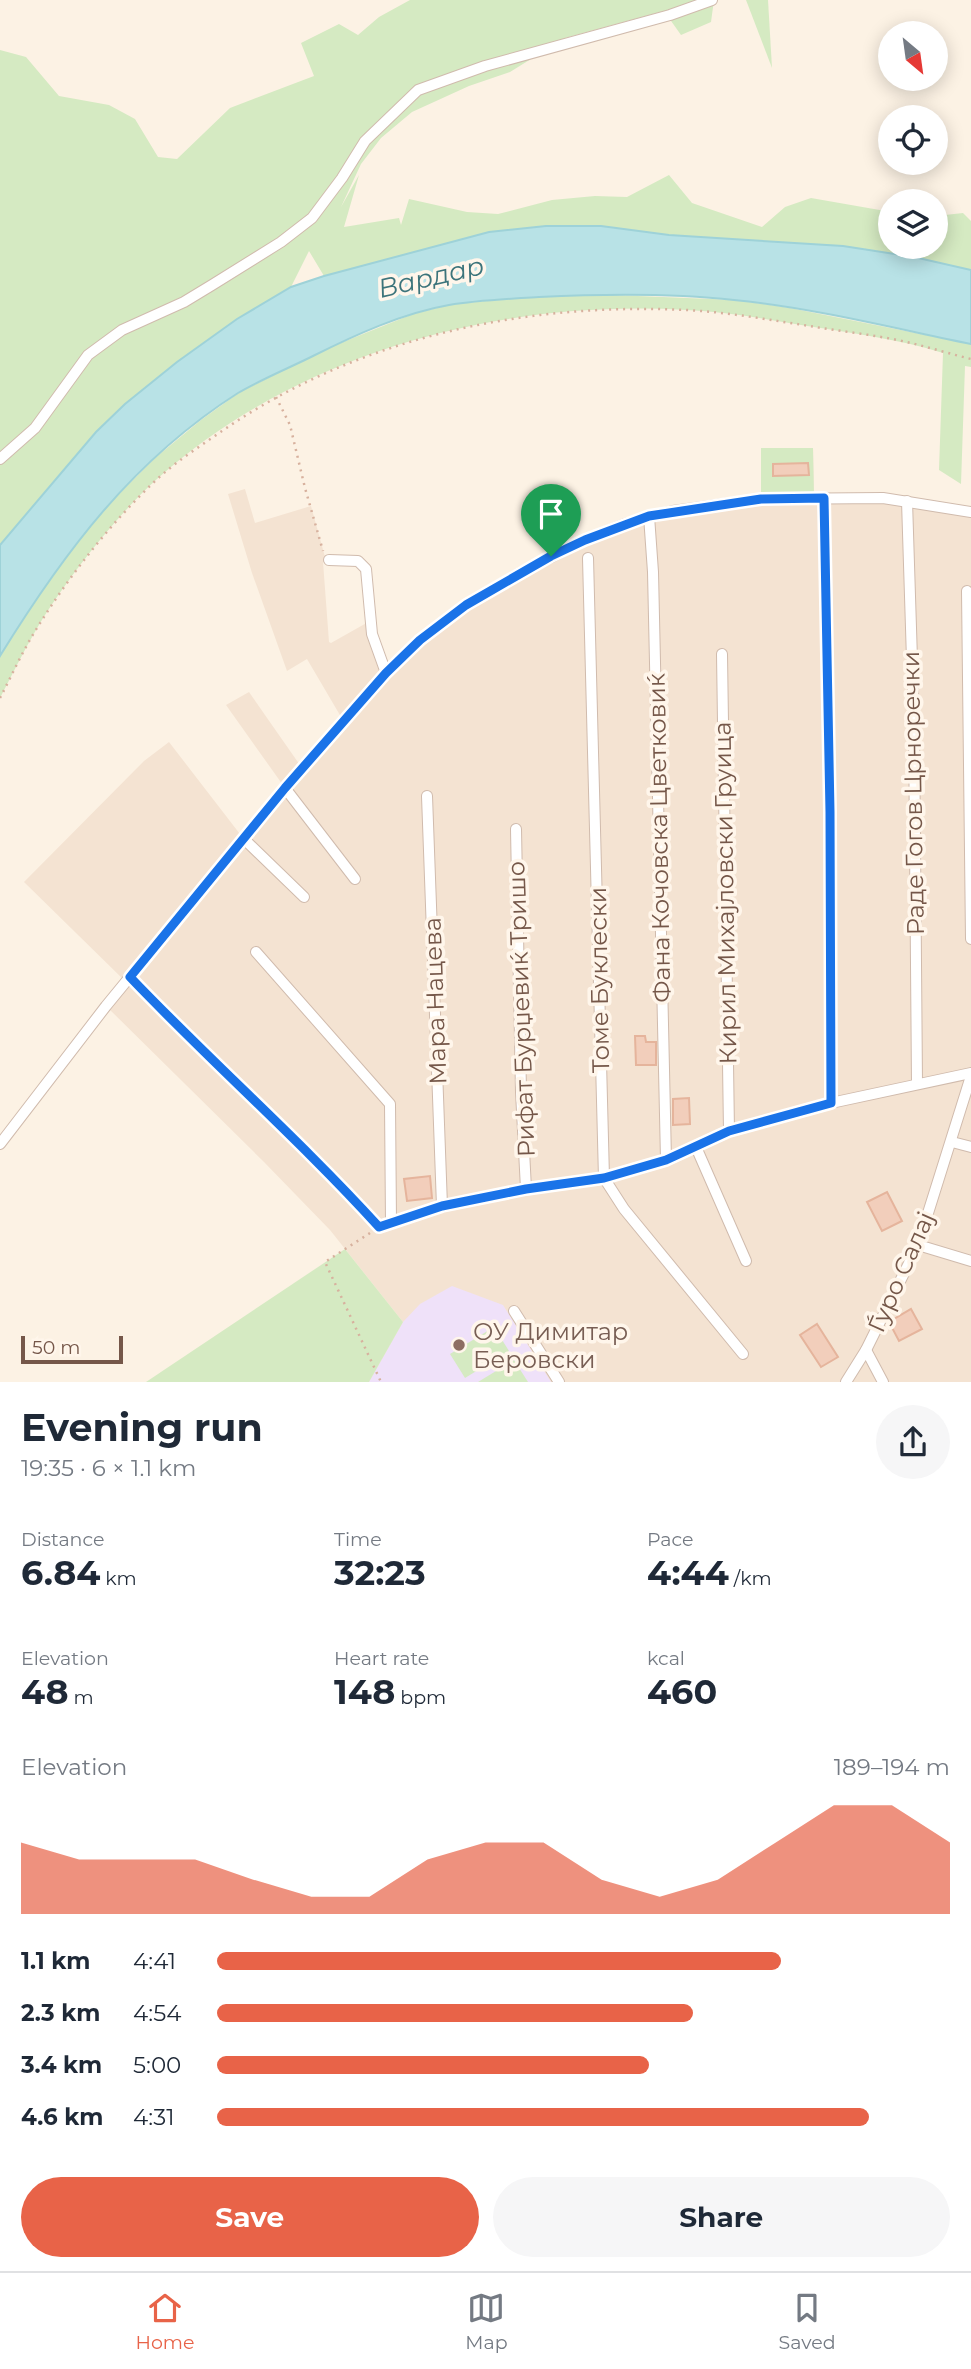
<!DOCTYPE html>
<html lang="en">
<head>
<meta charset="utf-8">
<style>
  :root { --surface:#fff; --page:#f6f6f7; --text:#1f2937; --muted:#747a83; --line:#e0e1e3; --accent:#e86348 }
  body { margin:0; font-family:Montserrat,sans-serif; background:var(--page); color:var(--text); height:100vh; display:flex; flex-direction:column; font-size:26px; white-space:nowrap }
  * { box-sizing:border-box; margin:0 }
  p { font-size:23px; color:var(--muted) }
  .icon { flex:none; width:38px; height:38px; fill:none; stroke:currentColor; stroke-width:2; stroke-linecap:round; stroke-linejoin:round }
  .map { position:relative; height:1382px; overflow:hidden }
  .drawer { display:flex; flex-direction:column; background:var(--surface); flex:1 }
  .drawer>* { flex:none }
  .needle { width:46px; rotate:151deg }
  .tools { position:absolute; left:878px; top:21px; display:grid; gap:14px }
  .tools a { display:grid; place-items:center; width:70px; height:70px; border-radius:50%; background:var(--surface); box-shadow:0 4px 18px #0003; font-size:35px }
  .scale { position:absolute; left:21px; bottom:18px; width:102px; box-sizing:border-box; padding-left:7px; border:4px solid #755749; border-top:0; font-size:19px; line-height:24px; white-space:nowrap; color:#755749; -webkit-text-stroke:5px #fff6eb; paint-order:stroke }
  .pin { position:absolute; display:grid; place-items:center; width:60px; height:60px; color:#fff; margin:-72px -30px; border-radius:50% 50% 50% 0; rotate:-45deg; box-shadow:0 0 7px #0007 }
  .pin .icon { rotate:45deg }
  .round { display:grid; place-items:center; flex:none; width:74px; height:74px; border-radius:37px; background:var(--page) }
  .summary { display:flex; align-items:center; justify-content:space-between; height:119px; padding:0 21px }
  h1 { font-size:38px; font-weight:700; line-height:52px }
  .stats { display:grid; grid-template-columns:repeat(3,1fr); gap:10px; height:119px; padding:7px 21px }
  .stats div { display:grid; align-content:center }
  .stats b { font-size:35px; font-weight:700 }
  .stats small { font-size:19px; font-weight:400 }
  .stats p { font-size:19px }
  .chart { height:196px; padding:14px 21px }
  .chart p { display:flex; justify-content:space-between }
  .chart svg { width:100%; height:126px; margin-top:7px; fill:var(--accent); opacity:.7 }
  .primary-button { display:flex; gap:14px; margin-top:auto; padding:14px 21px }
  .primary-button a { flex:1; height:80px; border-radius:42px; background:var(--accent); color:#fff; font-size:28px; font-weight:700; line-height:80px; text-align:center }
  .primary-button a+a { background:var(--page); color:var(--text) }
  ul { padding:0 21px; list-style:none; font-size:23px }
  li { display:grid; grid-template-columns:112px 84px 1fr; align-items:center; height:52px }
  li i { height:18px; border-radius:9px; background:var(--accent) }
  .tabs { display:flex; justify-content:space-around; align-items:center; height:98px; border-top:2px solid var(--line); background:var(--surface); font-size:19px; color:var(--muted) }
  .tabs a { display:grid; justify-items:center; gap:4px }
  .tabs .current { color:var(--accent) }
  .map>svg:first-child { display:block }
</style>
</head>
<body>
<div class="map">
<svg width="971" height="1382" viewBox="0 0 971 1382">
  <rect width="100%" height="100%" fill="#fcf2e4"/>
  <polygon fill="#f4e3d2" points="761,448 813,448 814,498 883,498 971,512 971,1382 369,1382 403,1322 330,1230 264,1162 106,1006 126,982 24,882 144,761 169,742 243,838 285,788 226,705 249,692 302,768 344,722 307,659 287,671 252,573 228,494 245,489 255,523 311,506 325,557 329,560 323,562 329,642 331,643 370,621 386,673 466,605 625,524 761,499"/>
  <polygon fill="#efe1f9" points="452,1286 503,1305 551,1382 369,1382 403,1322 420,1304"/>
  <g fill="#d5eac2">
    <polygon points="410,0 714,0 711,22 681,35 664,11 565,38 510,72 469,86 412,112 381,138 361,164 341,207 359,175 344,227 399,218 401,225 409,199 467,212 498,214 552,200 595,196 627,197 669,175 692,203 762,227 785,207 811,198 891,212 891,247 936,247 936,216 963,213 971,221 971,270 843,246 669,235 601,226 546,226 489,232 324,276 309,251 291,287 237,319 177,362 125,404 96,432 0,545 0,50 26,57 59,96 109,105 135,119 158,157 177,159 230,108 314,76 301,43 339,24 358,35 379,17"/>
    <polygon points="746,0 768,0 772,68"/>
    <path d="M589 294 736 300 790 308 971 344V367L965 366 961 484 939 470 943 353C898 339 853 333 807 326 767 319 727 312 687 310 500 299 299 352 157 479 115 517 65 581 36 630 23 652 12 675 0 698V656L62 560 106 507 155 458 201 420 240 392 333 346 413 314 449 305 492 300Z"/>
    <polygon points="761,448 813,448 814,498 761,499"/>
    <polygon points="345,1249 403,1322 369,1382 146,1382"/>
    <polygon points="494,1327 509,1351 465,1378 450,1354"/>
    <polygon points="514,1360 528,1382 478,1382"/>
  </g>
  <path fill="#b8e2e6" stroke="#9ed2d8" stroke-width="2" d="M546 226H601L669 235 843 246 914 257 971 270V344C893 328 814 308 734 300 670 293 603 294 539 297 509 299 479 300 449 305 403 313 355 335 313 356 289 368 262 379 238 393 133 460 64 552 0 656V545L96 432 125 404 177 362 237 319 291 287 324 276 489 232Z"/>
  <g fill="#f2cebb" stroke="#e5b49c" stroke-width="2">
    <polygon points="808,463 809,475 773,476 773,464"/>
    <polygon points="635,1036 645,1036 646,1042 656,1042 656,1065 636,1065"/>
    <polygon points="689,1098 690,1124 673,1125 673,1099"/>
    <polygon points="430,1176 432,1198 407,1201 404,1179"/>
    <polygon points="887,1192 902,1221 882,1231 867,1202"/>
    <polygon points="911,1309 922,1329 899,1341 889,1322"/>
    <polygon points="817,1324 838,1357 821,1367 800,1335"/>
  </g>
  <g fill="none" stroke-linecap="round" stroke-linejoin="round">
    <defs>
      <g id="street">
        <polyline points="0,459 35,428 88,355 122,330 184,302 212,285 281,242 312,218 342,178 365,141 418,90 485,66 670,15 712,0"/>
        <polyline points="824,498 830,812 831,1103"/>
        <polyline points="907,501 914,723 917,1084"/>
        <polyline points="649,516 653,572 666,1160"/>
        <polyline points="588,558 604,1178 624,1209 743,1354"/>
        <polyline points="329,560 358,561 366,569 372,634 386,673"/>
        <polyline points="967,591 971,939"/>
        <polyline points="722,654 729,1131"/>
        <polyline points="285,788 355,879"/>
        <polyline points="427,796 442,1206"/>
        <polyline points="516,829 521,1092 526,1189"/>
        <polyline points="244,839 304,897"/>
        <polyline points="256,952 390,1104 391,1222"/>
        <path d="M130 977C211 1062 300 1140 379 1227L442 1206 526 1189 604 1178 666 1160 729 1131 831 1103 971 1073"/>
        <polyline points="952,1142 971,1147"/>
        <polyline points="0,1144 106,1006 285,788 386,673 420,640 466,605 522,572 585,540 625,524 673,511 761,499 883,498 971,512"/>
        <polyline points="696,1147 746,1261"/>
        <polyline points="918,1245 971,1261"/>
        <polyline points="514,1311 559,1382"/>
        <polyline points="866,1350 883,1382"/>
        <polyline points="846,1382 866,1350 918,1245 971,1076"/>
      </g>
    </defs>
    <use href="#street" stroke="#d0bbad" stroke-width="12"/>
    <g stroke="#d7b19e" stroke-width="2.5" stroke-dasharray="2 5" stroke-linecap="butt">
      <polyline points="276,397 290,425 305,488 323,551"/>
      <path d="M0 698C12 675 23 650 37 628 69 576 110 524 154 482 175 462 199 447 222 431 357 338 524 302 686 310 728 312 769 320 810 326 843 332 878 335 911 343 931 348 951 354 971 359"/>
      <polyline points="370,1233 325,1262 381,1382"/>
    </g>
    <use href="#street" stroke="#fff" stroke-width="10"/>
  </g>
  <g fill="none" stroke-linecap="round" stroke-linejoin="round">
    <defs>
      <path id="route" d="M824 498 830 812 831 1103 729 1131 666 1160 604 1178 526 1189 442 1206 379 1227C300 1140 211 1062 130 977L285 788 386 673 420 640 466 605 551 556 585 540 649 516 761 499Z"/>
    </defs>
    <use href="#route" stroke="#fff" stroke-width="14"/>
    <use href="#route" stroke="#1a73e8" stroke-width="9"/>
  </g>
  <circle fill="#8d6e63" stroke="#fff6eb" stroke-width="2.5" cx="459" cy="1345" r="7"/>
  <g text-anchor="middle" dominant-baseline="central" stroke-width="7" stroke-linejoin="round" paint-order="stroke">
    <g font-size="24" fill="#755749" stroke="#fff6eb">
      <text transform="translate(913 793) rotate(-91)">Раде Гогов Црноречки</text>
      <text transform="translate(659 838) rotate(-91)">Фана Кочовска Цветковиќ</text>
      <text transform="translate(725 893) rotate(-91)">Кирил Михајловски Груица</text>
      <text transform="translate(599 980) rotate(-91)">Томе Буклески</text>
      <text transform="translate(435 1001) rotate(-92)">Мара Нацева</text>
      <text transform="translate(521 1009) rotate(-92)">Рифат Бурџевиќ Тришо</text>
      <text transform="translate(901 1272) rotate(-66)">Ѓуро Салај</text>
    </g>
    <g font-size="24" fill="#785e54" stroke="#fff6eb" text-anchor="start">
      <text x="473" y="1331">ОУ Димитар<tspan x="473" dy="28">Беровски</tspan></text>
    </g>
    <g font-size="26" font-style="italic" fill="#3c747b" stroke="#fff6eb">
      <text transform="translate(431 277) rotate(-13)">Вардар</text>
    </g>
  </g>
</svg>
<div class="tools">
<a><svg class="needle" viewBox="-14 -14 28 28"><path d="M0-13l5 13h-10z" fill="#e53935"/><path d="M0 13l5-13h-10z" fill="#747a83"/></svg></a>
<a><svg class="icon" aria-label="locate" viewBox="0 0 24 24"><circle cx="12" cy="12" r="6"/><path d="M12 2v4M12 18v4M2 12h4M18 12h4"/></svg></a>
<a><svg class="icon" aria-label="layers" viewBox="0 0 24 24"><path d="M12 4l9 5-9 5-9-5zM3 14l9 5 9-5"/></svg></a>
</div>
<div class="scale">50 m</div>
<div class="pin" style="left:551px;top:556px;background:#1e9e55"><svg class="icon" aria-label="arrive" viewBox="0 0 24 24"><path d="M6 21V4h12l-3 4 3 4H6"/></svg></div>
</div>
<section class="drawer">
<div class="summary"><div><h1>Evening run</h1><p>19:35 · 6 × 1.1 km</p></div><a class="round"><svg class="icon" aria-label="share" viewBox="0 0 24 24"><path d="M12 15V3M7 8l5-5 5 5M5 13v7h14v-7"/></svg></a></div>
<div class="stats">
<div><p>Distance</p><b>6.84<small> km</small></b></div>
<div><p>Time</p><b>32:23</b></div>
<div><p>Pace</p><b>4:44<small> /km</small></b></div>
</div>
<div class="stats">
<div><p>Elevation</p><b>48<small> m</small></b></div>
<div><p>Heart rate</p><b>148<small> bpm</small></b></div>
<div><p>kcal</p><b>460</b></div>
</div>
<div class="chart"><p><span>Elevation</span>189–194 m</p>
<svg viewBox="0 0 160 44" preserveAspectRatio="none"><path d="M0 44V19L10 25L20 25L30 25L40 32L50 38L60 38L70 25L80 19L90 19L100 32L110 38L120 32L130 19L140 6L150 6L160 19V44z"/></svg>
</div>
<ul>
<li><b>1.1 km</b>4:41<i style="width:77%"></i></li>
<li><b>2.3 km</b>4:54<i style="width:65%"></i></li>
<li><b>3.4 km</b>5:00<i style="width:59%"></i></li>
<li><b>4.6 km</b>4:31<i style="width:89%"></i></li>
</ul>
<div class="primary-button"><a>Save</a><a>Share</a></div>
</section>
<nav class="tabs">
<a class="current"><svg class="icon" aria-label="home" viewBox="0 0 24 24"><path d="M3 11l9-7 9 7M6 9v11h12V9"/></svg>Home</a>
<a><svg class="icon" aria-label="map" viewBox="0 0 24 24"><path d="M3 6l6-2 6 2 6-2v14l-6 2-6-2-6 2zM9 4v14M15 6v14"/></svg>Map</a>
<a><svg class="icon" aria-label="saved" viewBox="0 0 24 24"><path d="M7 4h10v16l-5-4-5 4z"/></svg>Saved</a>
</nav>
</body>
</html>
